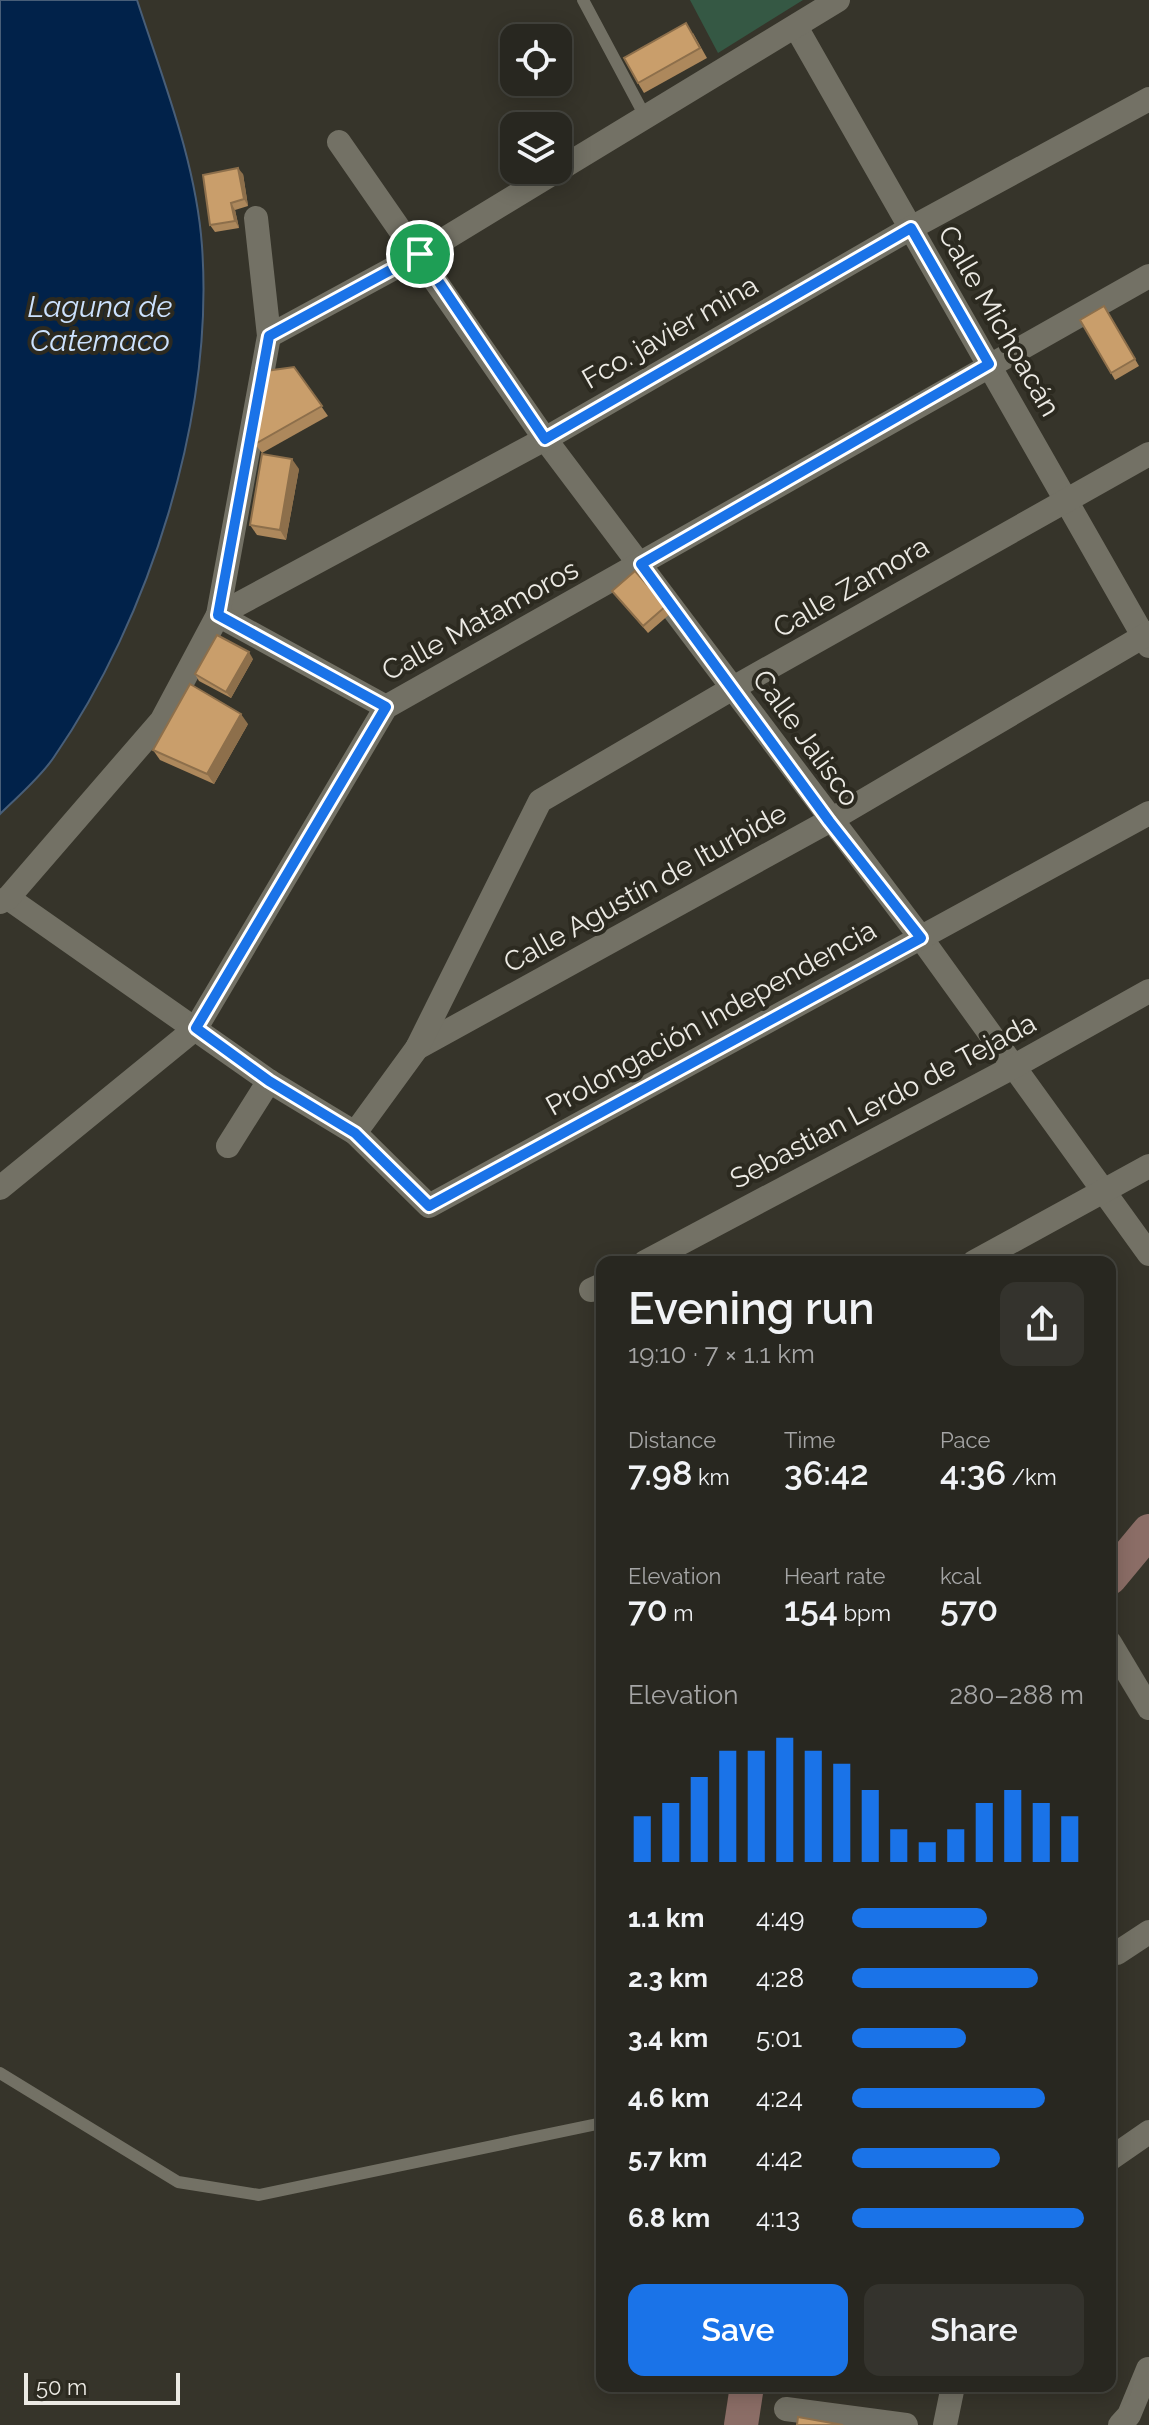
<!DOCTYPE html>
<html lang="en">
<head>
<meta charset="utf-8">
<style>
  :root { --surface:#282720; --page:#34332d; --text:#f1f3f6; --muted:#a5a5a5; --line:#44443e; --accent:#1a73e8 }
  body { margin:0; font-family:Raleway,sans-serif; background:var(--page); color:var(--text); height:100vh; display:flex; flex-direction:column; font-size:30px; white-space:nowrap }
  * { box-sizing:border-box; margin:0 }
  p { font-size:26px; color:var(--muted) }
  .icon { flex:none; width:44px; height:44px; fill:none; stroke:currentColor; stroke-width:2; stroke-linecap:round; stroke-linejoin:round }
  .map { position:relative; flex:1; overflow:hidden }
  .sheet { position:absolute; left:596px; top:1256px; width:520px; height:1136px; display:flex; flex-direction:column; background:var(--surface); border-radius:16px; box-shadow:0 4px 20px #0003,0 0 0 2px var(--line) }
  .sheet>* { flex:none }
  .tools { position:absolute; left:500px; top:24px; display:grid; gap:16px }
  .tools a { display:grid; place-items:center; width:72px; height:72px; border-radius:16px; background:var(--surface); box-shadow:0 4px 20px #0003,0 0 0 2px var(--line); font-size:40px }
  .scale { position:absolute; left:24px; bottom:20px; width:156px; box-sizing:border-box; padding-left:8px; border:4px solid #eceae4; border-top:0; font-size:22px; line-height:28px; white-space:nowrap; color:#eceae4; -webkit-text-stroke:6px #2c2a20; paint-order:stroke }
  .pin { position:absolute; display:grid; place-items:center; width:68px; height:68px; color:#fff; margin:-34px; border:4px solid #fff; border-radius:50%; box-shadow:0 2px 8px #0007 }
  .round { display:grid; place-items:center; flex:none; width:84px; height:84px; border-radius:16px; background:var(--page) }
  .head { display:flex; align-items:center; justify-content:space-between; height:136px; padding:0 32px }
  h1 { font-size:44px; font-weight:600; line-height:60px }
  .stats { display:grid; grid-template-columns:repeat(3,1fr); gap:12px; height:136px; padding:8px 32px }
  .stats div { display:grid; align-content:center }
  .stats b { font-size:34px; font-weight:600 }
  .stats small { font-size:22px; font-weight:400 }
  .stats p { font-size:22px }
  .chart { height:224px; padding:16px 32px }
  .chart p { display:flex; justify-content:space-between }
  .chart svg { width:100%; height:144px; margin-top:8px; stroke:var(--accent); stroke-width:6 }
  .cta { display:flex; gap:16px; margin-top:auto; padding:16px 32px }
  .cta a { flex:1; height:92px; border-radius:16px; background:var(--accent); color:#fff; font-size:32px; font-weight:600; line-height:92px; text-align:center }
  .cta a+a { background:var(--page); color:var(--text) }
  ul { padding:0 32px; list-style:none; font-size:26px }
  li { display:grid; grid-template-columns:128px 96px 1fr; align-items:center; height:60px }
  li i { height:20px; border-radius:10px; background:var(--accent) }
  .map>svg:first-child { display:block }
</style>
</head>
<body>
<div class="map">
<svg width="1149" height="2425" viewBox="0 0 1149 2425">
  <rect width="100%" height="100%" fill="#36342a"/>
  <polygon fill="#355844" points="690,0 803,0 718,53"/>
  <path fill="#01224a" stroke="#485e78" stroke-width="2" d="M0 0H137C163 80 196 162 202 246 214 416 150 618 54 757 40 778 18 796 0 814Z"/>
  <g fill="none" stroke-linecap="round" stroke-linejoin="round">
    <g stroke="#737165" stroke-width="12">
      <polyline points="583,0 646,118"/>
      <polyline points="0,2073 178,2182 259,2195 602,2123"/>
    </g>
    <g stroke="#737165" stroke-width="24">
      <polyline points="796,27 1149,646"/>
      <polyline points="339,142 545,439 921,938 1149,1254"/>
      <polyline points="269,336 420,254 838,0"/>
      <polyline points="218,615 545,439 911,228 1149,99"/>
      <polyline points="218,615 386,707"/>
      <polyline points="8,898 269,1081 355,1133 429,1206 1149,813"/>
      <polyline points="0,902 8,898 162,720 218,615 269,336 256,218"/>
      <polyline points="417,1048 829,821 1149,633"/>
      <polyline points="355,1133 417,1048 540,801 733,688 1149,454"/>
      <polyline points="228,1146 269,1081"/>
      <polyline points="0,1188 196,1028 386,707 1149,276"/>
      <polyline points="645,1262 1013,1067 1149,991"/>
      <polyline points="974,1262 1149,1166"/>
      <polyline points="591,1290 602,1285"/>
      <polyline points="1110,1643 1149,1708"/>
      <polyline points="1117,1953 1149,1932"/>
      <polyline points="1110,2159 1149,2132"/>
      <polyline points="786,2409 906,2425"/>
      <polyline points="945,2425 953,2386"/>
      <polyline points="1120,2425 1129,2415 1148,2369"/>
    </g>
    <g stroke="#8b6d66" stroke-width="34">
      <polyline points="1110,1578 1149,1531"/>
      <polyline points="741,2425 747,2386"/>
    </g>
  </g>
  <g fill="#ad885c">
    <polygon points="693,33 707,58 644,93 638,83"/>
    <polygon points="243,174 248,206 235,210 239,228 215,232 210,225"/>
    <polygon points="1104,306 1139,366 1115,380 1111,373"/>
    <polygon points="294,367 328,416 262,453 255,444"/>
    <polygon points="299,469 286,540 257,535 250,525"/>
    <polygon points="612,591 666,606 671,613 648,633"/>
    <polygon points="253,659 231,698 199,681 195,674"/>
    <polygon points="248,724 214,784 160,760 153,750"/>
  </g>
  <g fill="#8d6f4b">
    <polygon points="238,168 243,174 248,206 244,199"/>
    <polygon points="231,203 235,210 239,228 235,221"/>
    <polygon points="292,459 299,469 286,540 280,530"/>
    <polygon points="249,652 253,659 231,698 226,692"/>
    <polygon points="241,714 248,724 214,784 207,774"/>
  </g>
  <g fill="#c99e6b" stroke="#8d6f4b" stroke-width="2">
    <polygon points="686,23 700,48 638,83 624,58"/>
    <polygon points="238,168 244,199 231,203 235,221 210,225 203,175"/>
    <polygon points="1104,306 1135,359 1111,373 1080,320"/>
    <polygon points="294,367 322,406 255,444 266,371"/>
    <polygon points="262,454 292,459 280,530 250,525"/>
    <polygon points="635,571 666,606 643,626 612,591"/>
    <polygon points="217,635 249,652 226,692 195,674"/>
    <polygon points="190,684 241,714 207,774 153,750"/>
    <polygon points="798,2417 843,2425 797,2425"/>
  </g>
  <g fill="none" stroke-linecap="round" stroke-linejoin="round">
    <defs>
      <polygon id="route" points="911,228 989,364 641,564 829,821 921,938 429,1206 355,1133 269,1081 196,1028 386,707 218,615 269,336 420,254 545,439"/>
    </defs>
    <use href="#route" stroke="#fff" stroke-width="16"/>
    <use href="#route" stroke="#1a73e8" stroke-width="10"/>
  </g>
  <g text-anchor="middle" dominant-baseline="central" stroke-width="8" stroke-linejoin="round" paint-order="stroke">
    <g font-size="28" fill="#eceae4" stroke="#2c2a20">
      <text transform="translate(999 321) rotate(60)">Calle Michoacán</text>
      <text transform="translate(670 332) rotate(-30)">Fco. javier mina</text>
      <text transform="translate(851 587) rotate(-30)">Calle Zamora</text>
      <text transform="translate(480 620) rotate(-29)">Calle Matamoros</text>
      <text transform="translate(806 738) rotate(54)">Calle Jalisco</text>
      <text transform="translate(645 888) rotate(-29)">Calle Agustín de Iturbide</text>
      <text transform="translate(711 1018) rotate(-29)">Prolongación Independencia</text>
      <text transform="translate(883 1101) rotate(-28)">Sebastian Lerdo de Tejada</text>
    </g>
    <g font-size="30" font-style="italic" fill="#cce2fe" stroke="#2c2a20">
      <text x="100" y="306">Laguna de<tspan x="100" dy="34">Catemaco</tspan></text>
    </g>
  </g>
</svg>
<div class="tools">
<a><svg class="icon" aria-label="locate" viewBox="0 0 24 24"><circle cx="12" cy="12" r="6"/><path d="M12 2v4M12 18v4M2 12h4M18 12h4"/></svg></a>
<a><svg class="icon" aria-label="layers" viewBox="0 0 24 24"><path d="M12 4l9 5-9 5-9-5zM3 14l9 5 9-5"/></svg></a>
</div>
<div class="scale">50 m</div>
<div class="pin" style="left:420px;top:254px;background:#1e9e55"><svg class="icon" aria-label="arrive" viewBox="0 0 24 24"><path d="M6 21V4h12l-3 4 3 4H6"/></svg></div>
<section class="sheet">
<div class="head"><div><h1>Evening run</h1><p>19:10 · 7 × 1.1 km</p></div><a class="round"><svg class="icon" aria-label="share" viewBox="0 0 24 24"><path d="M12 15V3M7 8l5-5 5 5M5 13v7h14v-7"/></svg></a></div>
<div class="stats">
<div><p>Distance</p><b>7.98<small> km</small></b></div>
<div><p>Time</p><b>36:42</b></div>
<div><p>Pace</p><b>4:36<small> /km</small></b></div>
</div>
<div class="stats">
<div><p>Elevation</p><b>70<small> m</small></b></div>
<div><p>Heart rate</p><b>154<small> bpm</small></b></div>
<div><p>kcal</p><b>570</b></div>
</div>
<div class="chart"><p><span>Elevation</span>280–288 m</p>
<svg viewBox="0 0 160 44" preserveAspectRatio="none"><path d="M5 44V30M15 44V26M25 44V18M35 44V10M45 44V10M55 44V6M65 44V10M75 44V14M85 44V22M95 44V34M105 44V38M115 44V34M125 44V26M135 44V22M145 44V26M155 44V30"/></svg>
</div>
<ul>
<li><b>1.1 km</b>4:49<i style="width:58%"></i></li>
<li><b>2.3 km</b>4:28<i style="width:80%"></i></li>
<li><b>3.4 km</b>5:01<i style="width:49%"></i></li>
<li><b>4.6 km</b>4:24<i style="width:83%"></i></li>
<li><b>5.7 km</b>4:42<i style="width:64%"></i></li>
<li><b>6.8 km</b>4:13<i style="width:100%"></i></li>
</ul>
<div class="cta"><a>Save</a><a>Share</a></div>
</section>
</div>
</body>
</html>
